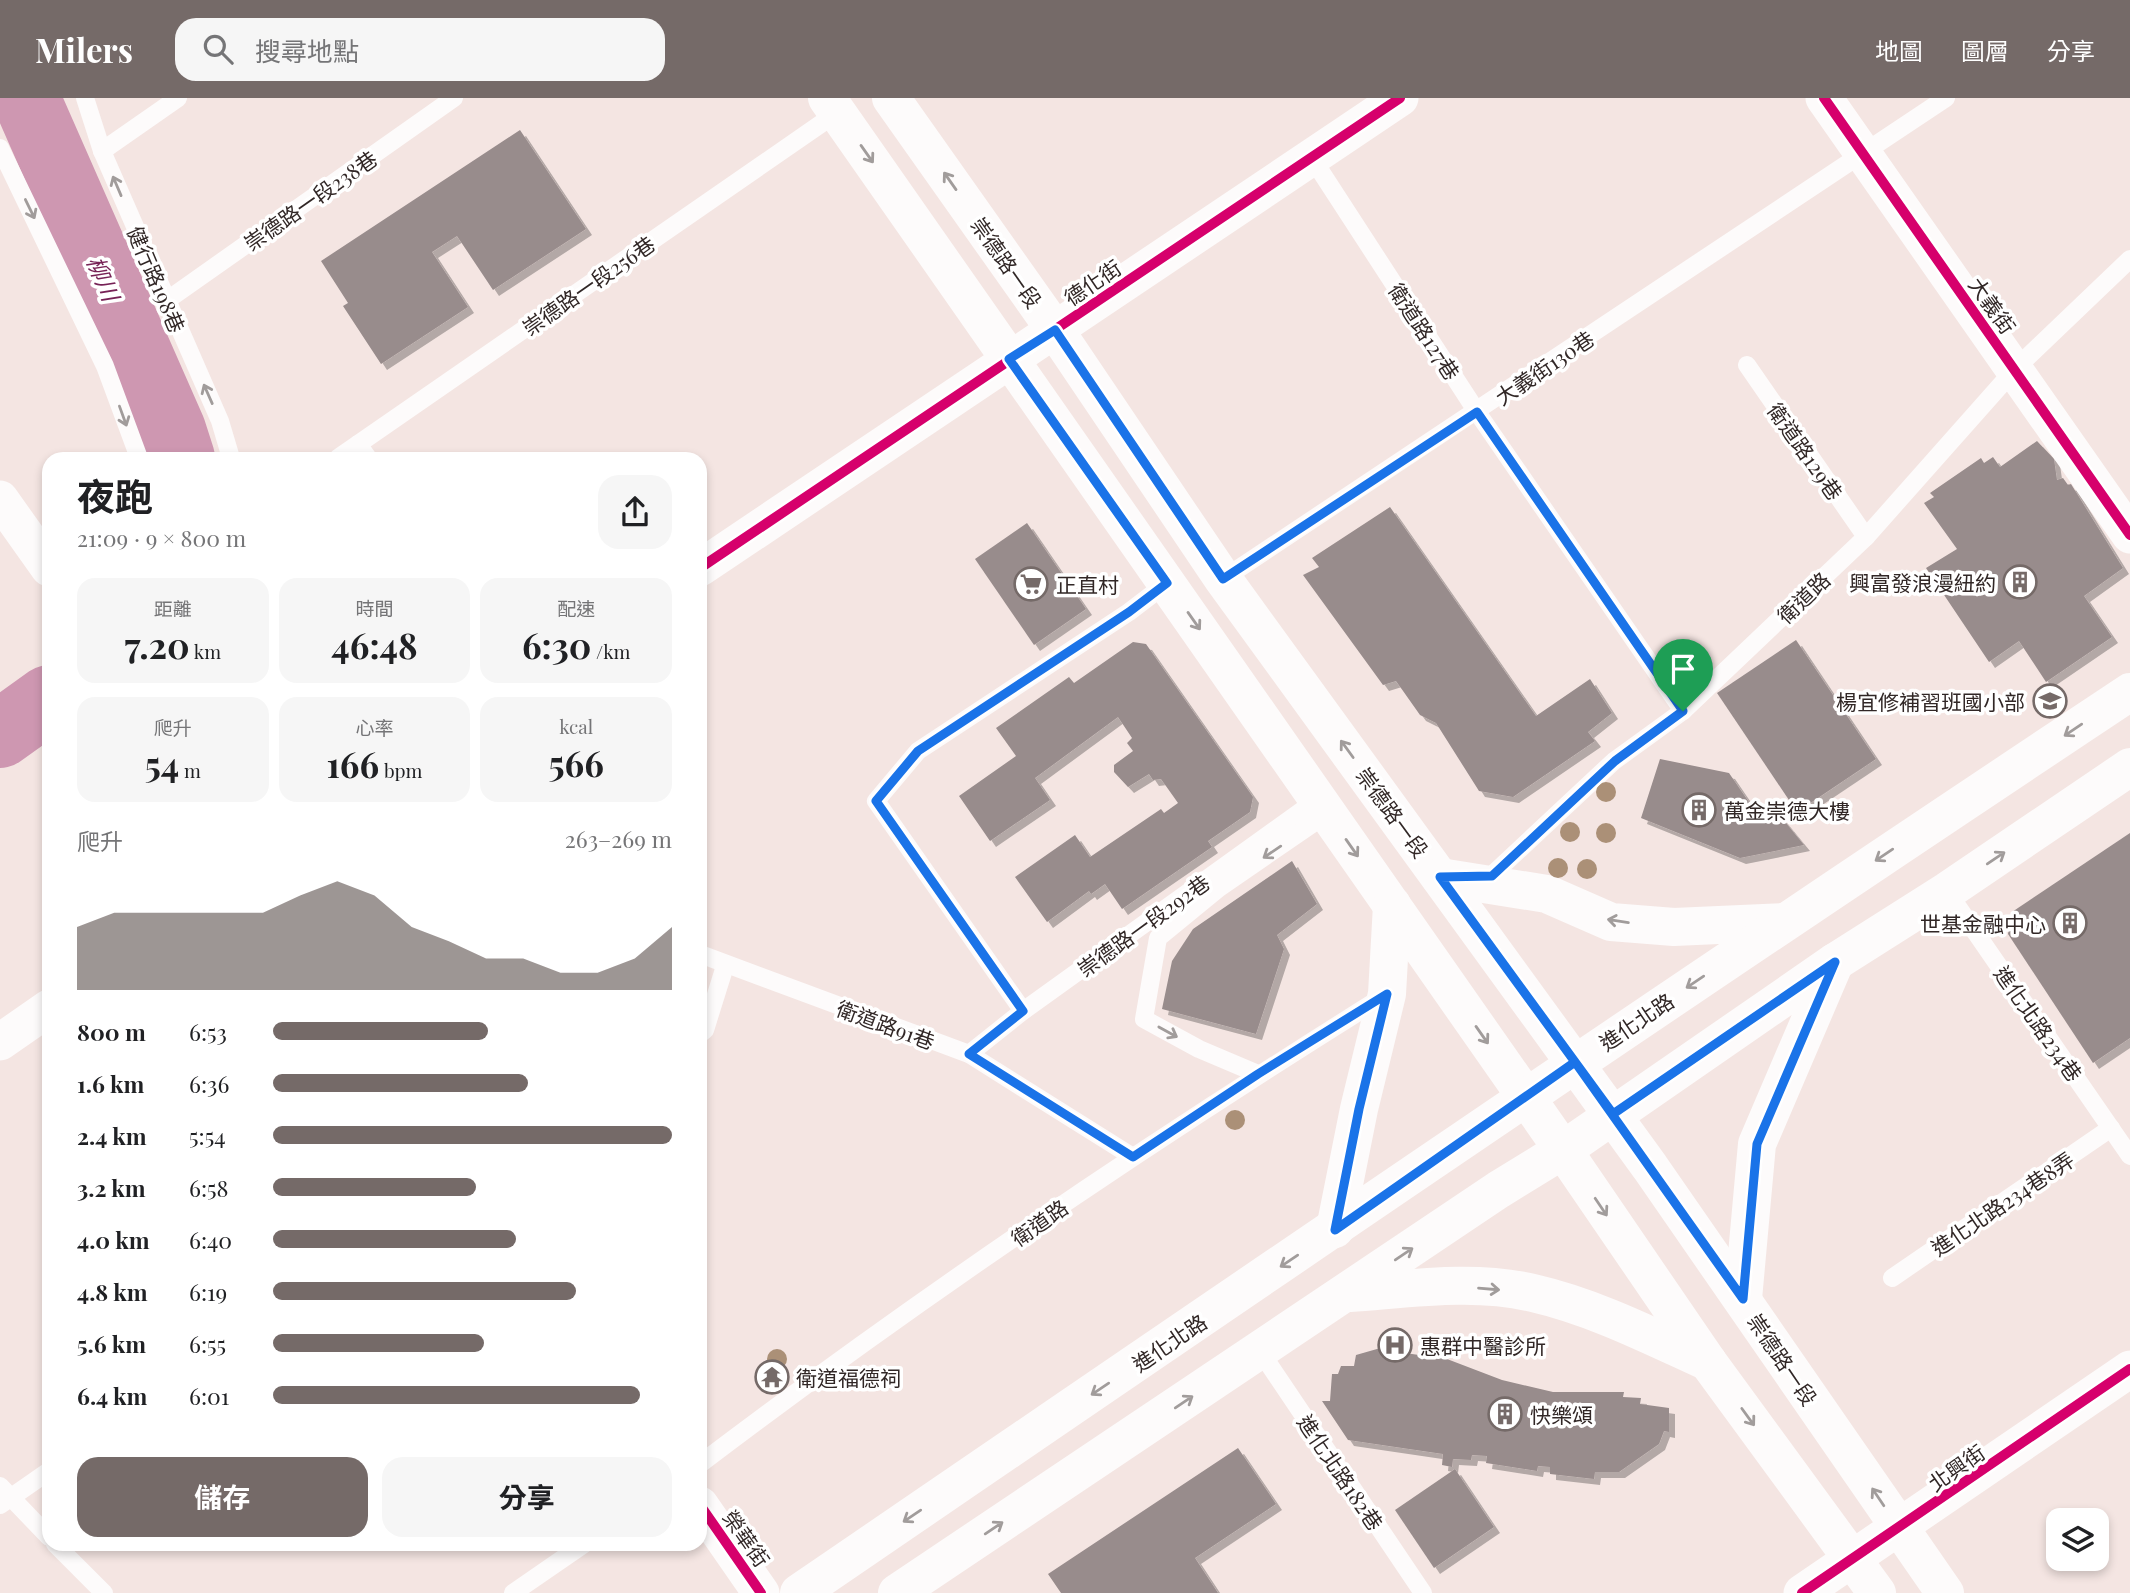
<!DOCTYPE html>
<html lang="zh-TW">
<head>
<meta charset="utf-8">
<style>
  :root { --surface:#fff; --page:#f6f6f6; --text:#202124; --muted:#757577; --accent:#756a68 }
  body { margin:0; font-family:"Playfair Display","Noto Sans TC",serif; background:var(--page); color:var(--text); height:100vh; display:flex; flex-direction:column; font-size:26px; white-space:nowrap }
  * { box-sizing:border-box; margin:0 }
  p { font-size:23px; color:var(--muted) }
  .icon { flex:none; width:38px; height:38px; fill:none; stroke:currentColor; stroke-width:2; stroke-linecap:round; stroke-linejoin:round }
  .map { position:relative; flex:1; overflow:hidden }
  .sheet { position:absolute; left:42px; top:354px; width:665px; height:1099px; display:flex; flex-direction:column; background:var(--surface); border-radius:21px; box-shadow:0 4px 10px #0003 }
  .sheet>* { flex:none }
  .fabs { position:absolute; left:2046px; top:1410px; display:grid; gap:14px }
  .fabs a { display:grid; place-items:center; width:63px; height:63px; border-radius:14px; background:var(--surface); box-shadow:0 4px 10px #0003; font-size:35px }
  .pin { position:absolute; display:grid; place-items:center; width:60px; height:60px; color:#fff; margin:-72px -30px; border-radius:50% 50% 50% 0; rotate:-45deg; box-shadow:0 0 7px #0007 }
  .pin .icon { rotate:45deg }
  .round { display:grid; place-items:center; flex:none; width:74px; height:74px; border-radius:21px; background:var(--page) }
  .overview { display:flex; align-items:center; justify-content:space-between; height:119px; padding:0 35px }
  h1 { font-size:38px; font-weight:700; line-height:52px }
  .metrics { display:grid; grid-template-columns:repeat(3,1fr); gap:10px; height:119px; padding:7px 35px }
  .metrics div { display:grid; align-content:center; border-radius:18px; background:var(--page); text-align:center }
  .metrics b { font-size:35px; font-weight:700 }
  .metrics small { font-size:19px; font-weight:400 }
  .metrics p { font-size:19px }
  .chart { height:196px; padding:14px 35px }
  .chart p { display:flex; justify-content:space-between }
  .chart svg { width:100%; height:126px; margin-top:7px; fill:var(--accent); opacity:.7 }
  .button { display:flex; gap:14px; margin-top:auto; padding:14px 35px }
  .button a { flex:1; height:80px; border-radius:21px; background:var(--accent); color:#fff; font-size:28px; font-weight:700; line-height:80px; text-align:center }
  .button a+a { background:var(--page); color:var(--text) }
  ul { padding:0 35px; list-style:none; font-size:23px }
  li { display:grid; grid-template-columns:112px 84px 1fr; align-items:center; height:52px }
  li i { height:18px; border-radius:9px; background:var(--accent) }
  header { display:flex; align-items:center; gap:42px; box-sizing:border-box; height:98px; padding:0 35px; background:var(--accent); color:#fff }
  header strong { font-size:33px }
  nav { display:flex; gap:38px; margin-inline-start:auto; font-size:24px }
  .search { width:490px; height:63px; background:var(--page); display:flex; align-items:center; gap:18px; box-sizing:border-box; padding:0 24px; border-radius:21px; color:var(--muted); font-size:26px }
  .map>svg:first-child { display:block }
</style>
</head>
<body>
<header>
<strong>Milers</strong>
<div class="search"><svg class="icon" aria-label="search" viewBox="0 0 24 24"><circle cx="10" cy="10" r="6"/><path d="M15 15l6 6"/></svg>搜尋地點</div>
<nav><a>地圖</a><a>圖層</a><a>分享</a></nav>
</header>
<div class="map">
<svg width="2130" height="1495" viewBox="0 0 2130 1495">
  <defs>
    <filter id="shadow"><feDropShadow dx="6" dy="6" stdDeviation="0" flood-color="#0004"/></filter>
  </defs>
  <rect width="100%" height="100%" fill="#f4e5e2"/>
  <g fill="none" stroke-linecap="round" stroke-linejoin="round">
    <g stroke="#ce97b1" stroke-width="68">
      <polyline points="26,0 172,332 181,360"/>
      <polyline points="0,636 49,601"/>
    </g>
  </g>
  <g fill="#988c8c" filter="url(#shadow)">
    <polygon points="520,32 586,131 493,192 457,138 432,154 468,209 381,266 343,208 348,205 321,163"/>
    <polygon points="2037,343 2054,361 2057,382 2063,380 2068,387 2071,386 2123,470 2084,498 2112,539 2046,584 2019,543 1989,564 1926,470 1957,451 1924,405 1934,399 1930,395 1981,360 1984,365 1993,359 2000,369"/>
    <polygon points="1390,409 1536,618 1590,581 1612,615 1588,634 1595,643 1513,699 1479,693 1436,625 1420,617 1396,583 1383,587 1303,477 1319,469 1312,460"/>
    <polygon points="1027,425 1086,511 1034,547 975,461"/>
    <polygon points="1796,542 1876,661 1797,714 1717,595"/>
    <polygon points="1133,544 1146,546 1253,699 1250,714 1208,743 1212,749 1122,811 1105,786 1091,796 1089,793 1047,824 1015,779 1075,737 1090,759 1161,711 1164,715 1178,705 1161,681 1153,682 1149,676 1128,689 1114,674 1114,667 1133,653 1127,645 1132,640 1118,619 1035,680 1050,702 990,743 959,698 1016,658 996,630 1069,579 1074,585"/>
    <polygon points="1660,661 1729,675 1757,716 1772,708 1804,747 1740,760 1641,720"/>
    <polygon points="2130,735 2130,940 2093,965 2008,836 2012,814"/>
    <polygon points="1292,763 1317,806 1277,837 1284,851 1256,936 1162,911 1172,863 1193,831"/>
    <polygon points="1377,1251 1447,1261 1502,1282 1553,1294 1624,1294 1623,1299 1641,1300 1640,1306 1669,1310 1669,1334 1664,1333 1659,1346 1619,1374 1595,1374 1594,1381 1550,1376 1550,1369 1538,1368 1537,1373 1486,1365 1487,1358 1472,1357 1471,1362 1453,1361 1452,1369 1442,1367 1443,1356 1348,1342 1322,1303 1330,1303 1332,1276 1338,1276 1341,1268 1354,1268 1356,1257"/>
    <polygon points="1238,1350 1276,1406 1195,1460 1218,1495 1061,1495 1048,1476"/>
    <polygon points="1455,1371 1494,1429 1434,1470 1395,1412"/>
  </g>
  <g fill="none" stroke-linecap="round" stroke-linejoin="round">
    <g stroke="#fdfbfb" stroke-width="18">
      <polyline points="85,0 102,53 220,323 231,360"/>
      <polyline points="0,50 105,268 139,360"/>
      <polyline points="102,53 178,0"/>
      <polyline points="1312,60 1477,314 1683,613"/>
      <polyline points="166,203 454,0"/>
      <polyline points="1747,267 1866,439"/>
      <polyline points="358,346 368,360"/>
      <polyline points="338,360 838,14"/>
      <polyline points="1223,481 1946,0"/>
      <polyline points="1481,778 1492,777 1614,663 1683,613 1866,439 2015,271 2130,161"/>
      <polyline points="1947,793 2130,1058"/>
      <polyline points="700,856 969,956 1133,1059"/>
      <polyline points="1023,913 876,703 918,653 1129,514 1167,485"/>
      <polyline points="700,936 705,932 725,868"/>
      <polyline points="969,956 1023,913 1318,701"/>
      <polyline points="1258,976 1199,951 1144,921 1158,840 1219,790 1328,715"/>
      <polyline points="1892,1180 2111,1030"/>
      <polyline points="1260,1253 1423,1495"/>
      <path d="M700 1366C920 1199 1150 1044 1384 898"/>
      <polyline points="0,1388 49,1439"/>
      <polyline points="0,1407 49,1373"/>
      <polyline points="55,1446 104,1495"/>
      <polyline points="513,1495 584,1446"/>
    </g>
    <g stroke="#fdfbfb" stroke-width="37">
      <polyline points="1824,0 2130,437"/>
      <polyline points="0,401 49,470"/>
      <polyline points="700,470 1400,0"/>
      <polyline points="0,944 49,910"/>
      <polyline points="700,1407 761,1495"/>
      <polyline points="1802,1495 2130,1271"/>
    </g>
    <g stroke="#fdfbfb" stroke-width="38">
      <polyline points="827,0 1563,1052 1708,1264 1877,1495"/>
      <polyline points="891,0 1055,232 1223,481 1650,1069 1945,1495"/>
      <polyline points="1440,779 1547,796 1611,824 1674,829 1784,824"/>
      <polyline points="1335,1131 1359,1011 1387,896 1392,807"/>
      <path d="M1350 1195C1409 1191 1474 1181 1533 1195 1594 1209 1651 1238 1708 1264"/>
      <polyline points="1743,1201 1757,1046 1835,864"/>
      <path d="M799 1495C1242 1192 1684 890 2130 594"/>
      <polyline points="897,1495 1498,1092 1563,1052 1835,864 1947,793 2130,669"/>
    </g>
    <defs>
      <g id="cycleway">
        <polyline points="1824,0 2130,437"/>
        <polyline points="700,470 1400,0"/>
        <polyline points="700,1407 761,1495"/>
        <polyline points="1802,1495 2130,1271"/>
      </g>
    </defs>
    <use href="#cycleway" stroke="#fff" stroke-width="15"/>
    <use href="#cycleway" stroke="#d6006c" stroke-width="10"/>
  </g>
  <g fill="#ab9077">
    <circle cx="1606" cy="694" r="10"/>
    <circle cx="1570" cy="734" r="10"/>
    <circle cx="1606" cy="735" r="10"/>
    <circle cx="1558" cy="770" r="10"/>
    <circle cx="1587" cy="771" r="10"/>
    <circle cx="1235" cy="1022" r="10"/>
    <circle cx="777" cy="1261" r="10"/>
  </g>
  <defs><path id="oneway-shaft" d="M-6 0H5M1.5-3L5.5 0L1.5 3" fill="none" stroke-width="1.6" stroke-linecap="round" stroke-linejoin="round" transform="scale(1.75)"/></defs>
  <g stroke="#a19c9b">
    <use href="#oneway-shaft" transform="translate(867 56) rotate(55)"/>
    <use href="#oneway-shaft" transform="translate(950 83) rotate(-125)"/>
    <use href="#oneway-shaft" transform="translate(117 88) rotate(-113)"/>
    <use href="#oneway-shaft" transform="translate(30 111) rotate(64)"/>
    <use href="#oneway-shaft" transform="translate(208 296) rotate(-114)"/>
    <use href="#oneway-shaft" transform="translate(123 318) rotate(70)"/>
    <use href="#oneway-shaft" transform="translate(1194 523) rotate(55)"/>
    <use href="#oneway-shaft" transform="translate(2073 632) rotate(146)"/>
    <use href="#oneway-shaft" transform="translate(1347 651) rotate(-126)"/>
    <use href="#oneway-shaft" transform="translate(1352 750) rotate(55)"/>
    <use href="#oneway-shaft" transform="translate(1272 754) rotate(146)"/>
    <use href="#oneway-shaft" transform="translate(1884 757) rotate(146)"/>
    <use href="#oneway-shaft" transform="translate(1996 760) rotate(-34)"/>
    <use href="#oneway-shaft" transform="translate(1618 823) rotate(-171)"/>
    <use href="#oneway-shaft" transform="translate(1695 884) rotate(146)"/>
    <use href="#oneway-shaft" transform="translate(1168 934) rotate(29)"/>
    <use href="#oneway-shaft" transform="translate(1482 937) rotate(55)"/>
    <use href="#oneway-shaft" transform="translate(1601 1109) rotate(56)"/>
    <use href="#oneway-shaft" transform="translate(1404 1156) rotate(-34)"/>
    <use href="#oneway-shaft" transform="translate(1289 1163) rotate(146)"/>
    <use href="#oneway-shaft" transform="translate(1489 1191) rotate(5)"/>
    <use href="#oneway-shaft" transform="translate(1100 1291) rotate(146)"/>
    <use href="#oneway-shaft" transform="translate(1184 1304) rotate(-34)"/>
    <use href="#oneway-shaft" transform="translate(1748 1319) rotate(54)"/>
    <use href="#oneway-shaft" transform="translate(1878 1399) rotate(-124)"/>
    <use href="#oneway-shaft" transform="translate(912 1418) rotate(146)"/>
    <use href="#oneway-shaft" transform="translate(994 1430) rotate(-34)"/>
  </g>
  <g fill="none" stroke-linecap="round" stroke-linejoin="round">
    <defs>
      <polyline id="route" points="1683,613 1477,314 1223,481 1055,232 1009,261 1167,485 1129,514 918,653 876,703 1023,913 969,956 1133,1059 1258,976 1387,896 1359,1011 1335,1132 1575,964 1743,1201 1757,1046 1835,864 1613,1016 1440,779 1492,778 1615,663 1683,613"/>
    </defs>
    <use href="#route" stroke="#fff" stroke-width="14"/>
    <use href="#route" stroke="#1a73e8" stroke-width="9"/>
  </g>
  <defs>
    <symbol id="building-ring" viewBox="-11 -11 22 22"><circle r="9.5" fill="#fff" stroke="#756a68" stroke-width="1.5"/><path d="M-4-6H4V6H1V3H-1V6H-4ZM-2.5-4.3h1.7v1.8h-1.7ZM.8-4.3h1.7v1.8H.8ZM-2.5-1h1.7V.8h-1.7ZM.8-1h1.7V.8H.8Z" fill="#756a68"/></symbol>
    <symbol id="supermarket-ring" viewBox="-11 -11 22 22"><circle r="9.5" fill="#fff" stroke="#756a68" stroke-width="1.5"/><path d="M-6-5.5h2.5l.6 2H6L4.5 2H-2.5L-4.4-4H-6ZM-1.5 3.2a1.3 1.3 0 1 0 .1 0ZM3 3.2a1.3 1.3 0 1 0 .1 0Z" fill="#756a68"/></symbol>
    <symbol id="school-ring" viewBox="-11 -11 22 22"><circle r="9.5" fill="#fff" stroke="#756a68" stroke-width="1.5"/><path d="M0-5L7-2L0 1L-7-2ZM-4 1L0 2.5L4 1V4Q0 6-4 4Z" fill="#756a68"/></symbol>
    <symbol id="hospital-ring" viewBox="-11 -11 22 22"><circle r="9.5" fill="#fff" stroke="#756a68" stroke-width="1.5"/><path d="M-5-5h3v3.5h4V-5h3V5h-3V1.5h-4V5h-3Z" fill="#756a68"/></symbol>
    <symbol id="temple-ring" viewBox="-11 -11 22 22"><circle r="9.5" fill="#fff" stroke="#756a68" stroke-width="1.5"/><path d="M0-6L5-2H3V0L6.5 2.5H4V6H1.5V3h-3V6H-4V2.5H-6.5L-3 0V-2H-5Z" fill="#756a68"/></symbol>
  </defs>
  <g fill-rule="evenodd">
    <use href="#building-ring" x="2001" y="465" width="38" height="38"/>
    <use href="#supermarket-ring" x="1012" y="467" width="38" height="38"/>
    <use href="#school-ring" x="2031" y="584" width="38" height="38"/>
    <use href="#building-ring" x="1680" y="693" width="38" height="38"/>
    <use href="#building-ring" x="2051" y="806" width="38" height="38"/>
    <use href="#hospital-ring" x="1376" y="1228" width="38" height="38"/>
    <use href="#temple-ring" x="753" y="1260" width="38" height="38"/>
    <use href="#building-ring" x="1486" y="1297" width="38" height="38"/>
  </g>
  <g text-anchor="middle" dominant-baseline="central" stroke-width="7" stroke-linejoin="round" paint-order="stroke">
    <g font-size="21" fill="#312726" stroke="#fff">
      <text transform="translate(310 102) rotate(-35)">崇德路一段238巷</text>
      <text transform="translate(1007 164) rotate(55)">崇德路一段</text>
      <text transform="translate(157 181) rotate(67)">健行路198巷</text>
      <text transform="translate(1092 184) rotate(-34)">德化街</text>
      <text transform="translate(588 187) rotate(-35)">崇德路一段256巷</text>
      <text transform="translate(1993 207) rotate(55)">大義街</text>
      <text transform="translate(1425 233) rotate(57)">衛道路127巷</text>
      <text transform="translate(1544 269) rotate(-34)">大義街130巷</text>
      <text transform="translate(1806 353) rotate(55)">衛道路129巷</text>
      <text transform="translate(1803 499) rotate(-44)">衛道路</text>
      <text transform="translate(1393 714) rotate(54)">崇德路一段</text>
      <text transform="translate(1143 827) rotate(-36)">崇德路一段292巷</text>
      <text transform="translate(1636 923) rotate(-34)">進化北路</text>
      <text transform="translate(2039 925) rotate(55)">進化北路234巷</text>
      <text transform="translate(886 926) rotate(20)">衛道路91巷</text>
      <text transform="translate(2002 1105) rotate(-34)">進化北路234巷8弄</text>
      <text transform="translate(1039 1124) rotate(-35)">衛道路</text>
      <text transform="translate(1169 1244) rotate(-34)">進化北路</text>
      <text transform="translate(1783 1261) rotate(56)">崇德路一段</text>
      <text transform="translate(1956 1369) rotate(-35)">北興街</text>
      <text transform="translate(1341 1374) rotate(56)">進化北路182巷</text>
      <text transform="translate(747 1440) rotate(55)">榮華街</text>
    </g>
    <g font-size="21" fill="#312726" stroke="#fff" text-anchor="start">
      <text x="1996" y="484" text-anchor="end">興富發浪漫紐約</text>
      <text x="1056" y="486">正直村</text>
      <text x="2025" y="603" text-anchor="end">楊宜修補習班國小部</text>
      <text x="1724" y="712">萬金崇德大樓</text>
      <text x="2046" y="825" text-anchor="end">世基金融中心</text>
      <text x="1420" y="1247">惠群中醫診所</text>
      <text x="796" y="1279">衛道福德祠</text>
      <text x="1530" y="1316">快樂頌</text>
    </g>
    <g font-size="23" font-style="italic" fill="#762256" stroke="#fff">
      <text transform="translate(104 180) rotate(67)">柳川</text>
    </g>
  </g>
</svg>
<div class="fabs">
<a><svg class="icon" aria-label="layers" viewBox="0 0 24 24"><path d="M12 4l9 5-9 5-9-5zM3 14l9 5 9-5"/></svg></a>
</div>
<div class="pin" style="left:1683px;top:613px;background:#1e9e55"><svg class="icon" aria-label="arrive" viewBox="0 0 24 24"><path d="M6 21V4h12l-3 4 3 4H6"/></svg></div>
<section class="sheet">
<div class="overview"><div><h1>夜跑</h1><p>21:09 · 9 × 800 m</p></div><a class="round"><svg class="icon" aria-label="share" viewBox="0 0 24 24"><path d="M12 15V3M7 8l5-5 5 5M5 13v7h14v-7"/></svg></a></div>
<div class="metrics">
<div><p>距離</p><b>7.20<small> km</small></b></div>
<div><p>時間</p><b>46:48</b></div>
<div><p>配速</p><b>6:30<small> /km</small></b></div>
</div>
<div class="metrics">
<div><p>爬升</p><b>54<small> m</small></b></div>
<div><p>心率</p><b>166<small> bpm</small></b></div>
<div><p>kcal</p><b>566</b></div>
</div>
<div class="chart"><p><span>爬升</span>263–269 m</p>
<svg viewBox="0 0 160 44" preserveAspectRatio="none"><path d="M0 44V22L10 17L20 17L30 17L40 17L50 17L60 11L70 6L80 11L90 22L100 27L110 33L120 33L130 38L140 38L150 33L160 22V44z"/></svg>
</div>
<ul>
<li><b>800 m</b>6:53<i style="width:54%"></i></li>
<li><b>1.6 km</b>6:36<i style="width:64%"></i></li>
<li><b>2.4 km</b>5:54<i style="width:100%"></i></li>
<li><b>3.2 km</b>6:58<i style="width:51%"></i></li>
<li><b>4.0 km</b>6:40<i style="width:61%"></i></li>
<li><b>4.8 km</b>6:19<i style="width:76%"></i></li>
<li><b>5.6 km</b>6:55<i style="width:53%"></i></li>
<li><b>6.4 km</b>6:01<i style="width:92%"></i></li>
</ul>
<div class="button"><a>儲存</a><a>分享</a></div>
</section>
</div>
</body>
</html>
